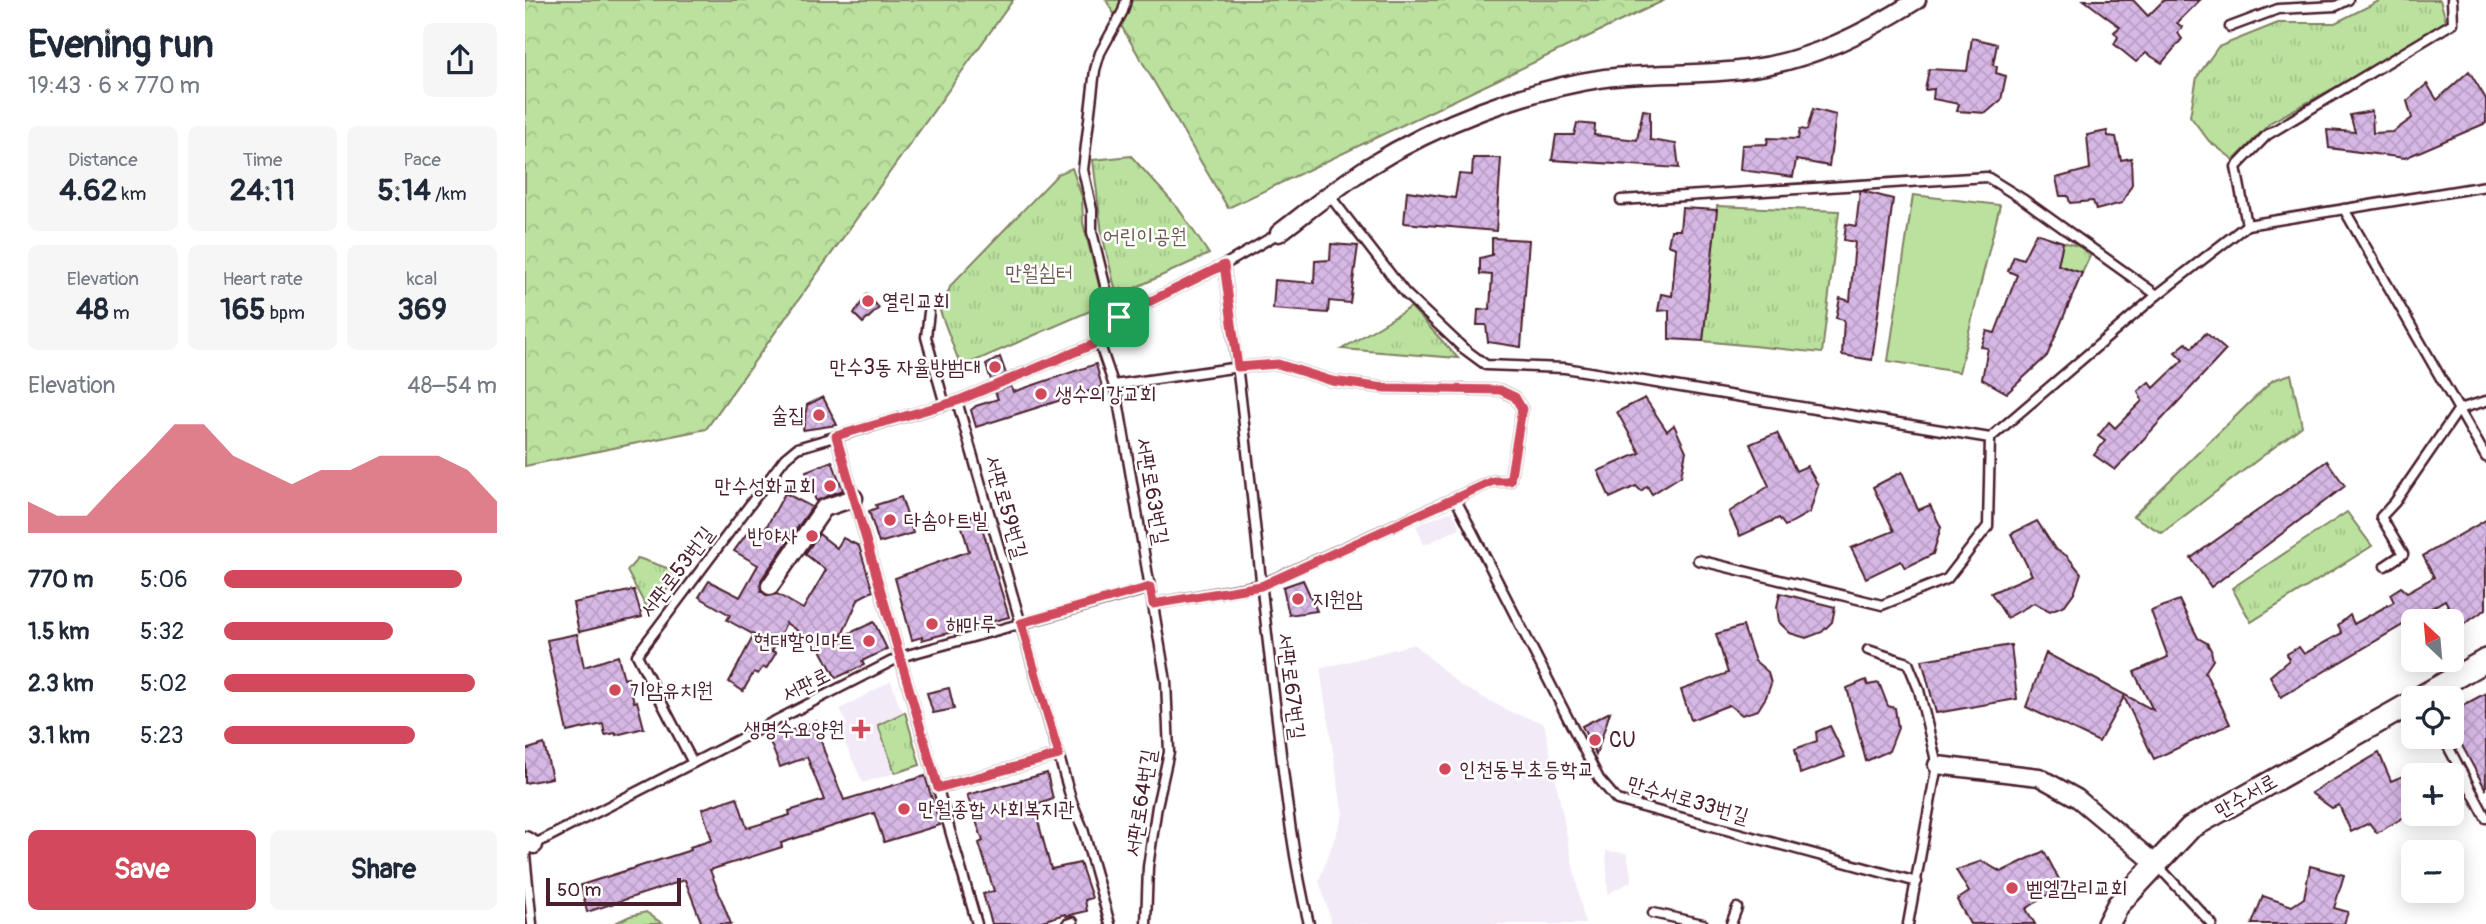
<!DOCTYPE html>
<html lang="en">
<head>
<meta charset="utf-8">
<style>
  :root { --surface:#fff; --page:#f6f6f7; --text:#1f2937; --muted:#747a83; --accent:#d1495b }
  body { margin:0; font-family:Pangolin,"Poor Story",sans-serif; background:var(--page); color:var(--text); height:100vh; display:flex; flex-direction:column; font-size:26px; white-space:nowrap }
  * { box-sizing:border-box; margin:0 }
  p { font-size:23px; color:var(--muted) }
  .icon { flex:none; width:38px; height:38px; fill:none; stroke:currentColor; stroke-width:2; stroke-linecap:round; stroke-linejoin:round }
  .map { position:relative; flex:1; overflow:hidden }
  .drawer { display:flex; flex-direction:column; background:var(--surface); width:525px }
  .drawer>* { flex:none }
  .needle { width:46px; rotate:334deg }
  .controls { position:absolute; left:1876px; top:609px; display:grid; gap:14px }
  .controls a { display:grid; place-items:center; width:63px; height:63px; border-radius:10px; background:var(--surface); box-shadow:0 4px 18px #0003; font-size:35px }
  .scale { position:absolute; left:21px; bottom:18px; width:135px; box-sizing:border-box; padding-left:7px; border:4px solid #4a1f2b; border-top:0; font-size:19px; line-height:24px; white-space:nowrap; color:#4a1f2b; -webkit-text-stroke:5px #fff; paint-order:stroke }
  .pin { position:absolute; display:grid; place-items:center; width:60px; height:60px; color:#fff; margin:-30px; border-radius:14px; box-shadow:0 4px 10px #0006 }
  .round { display:grid; place-items:center; flex:none; width:74px; height:74px; border-radius:10px; background:var(--page) }
  .summary { display:flex; align-items:center; justify-content:space-between; height:119px; padding:0 28px }
  h1 { font-size:38px; font-weight:700; line-height:52px }
  .figures { display:grid; grid-template-columns:repeat(3,1fr); gap:10px; height:119px; padding:7px 28px }
  .figures div { display:grid; align-content:center; border-radius:10px; background:var(--page); text-align:center }
  .figures b { font-size:30px; font-weight:700 }
  .figures small { font-size:19px; font-weight:400 }
  .figures p { font-size:19px }
  .chart { height:196px; padding:14px 28px }
  .chart p { display:flex; justify-content:space-between }
  .chart svg { width:100%; height:126px; margin-top:7px; fill:var(--accent); opacity:.7 }
  .action { display:flex; gap:14px; margin-top:auto; padding:14px 28px }
  .action a { flex:1; height:80px; border-radius:10px; background:var(--accent); color:#fff; font-size:28px; font-weight:700; line-height:80px; text-align:center }
  .action a+a { background:var(--page); color:var(--text) }
  ul { padding:0 28px; list-style:none; font-size:23px }
  li { display:grid; grid-template-columns:112px 84px 1fr; align-items:center; height:52px }
  li i { height:18px; border-radius:9px; background:var(--accent) }
  main { display:flex; flex:1; min-height:0 }
  .map>svg:first-child { display:block }
</style>
</head>
<body>
<main>
<section class="drawer">
<div class="summary"><div><h1>Evening run</h1><p>19:43 · 6 × 770 m</p></div><a class="round"><svg class="icon" aria-label="share" viewBox="0 0 24 24"><path d="M12 15V3M7 8l5-5 5 5M5 13v7h14v-7"/></svg></a></div>
<div class="figures">
<div><p>Distance</p><b>4.62<small> km</small></b></div>
<div><p>Time</p><b>24:11</b></div>
<div><p>Pace</p><b>5:14<small> /km</small></b></div>
</div>
<div class="figures">
<div><p>Elevation</p><b>48<small> m</small></b></div>
<div><p>Heart rate</p><b>165<small> bpm</small></b></div>
<div><p>kcal</p><b>369</b></div>
</div>
<div class="chart"><p><span>Elevation</span>48–54 m</p>
<svg viewBox="0 0 160 44" preserveAspectRatio="none"><path d="M0 44V33L10 38L20 38L30 27L40 17L50 6L60 6L70 17L80 22L90 27L100 22L110 22L120 17L130 17L140 17L150 22L160 33V44z"/></svg>
</div>
<ul>
<li><b>770 m</b>5:06<i style="width:87%"></i></li>
<li><b>1.5 km</b>5:32<i style="width:62%"></i></li>
<li><b>2.3 km</b>5:02<i style="width:92%"></i></li>
<li><b>3.1 km</b>5:23<i style="width:70%"></i></li>
</ul>
<div class="action"><a>Save</a><a>Share</a></div>
</section>
<div class="map">
<svg width="1961" height="924" viewBox="0 0 1961 924">
  <defs>
    <pattern id="grass-tufts" width="24" height="20" patternUnits="userSpaceOnUse" patternTransform="scale(1.75)"><rect width="24" height="20" fill="#bae29e"/><path d="M3 7l-1-3M5 7V3M7 7l1-3M15 17l-1-3M17 17v-4M19 17l1-3" fill="none" stroke="#a1c188"/></pattern>
    <pattern id="forest-crowns" width="20" height="18" patternUnits="userSpaceOnUse" patternTransform="scale(1.75)"><rect width="20" height="18" fill="#bae29e"/><path d="M2 6a3 3 0 1 1 6 0M12 15a3 3 0 1 1 6 0" fill="none" stroke="#a1c188"/></pattern>
    <pattern id="building-cross-hatch" width="8" height="8" patternUnits="userSpaceOnUse" patternTransform="scale(1.75)"><rect width="8" height="8" fill="#d7b8e5"/><path d="M0 0l8 8M0 8l8-8" fill="none" stroke="#ba9ec5"/></pattern>
  </defs>
  <rect width="100%" height="100%" fill="#fff"/>
  <filter id="ink" filterUnits="userSpaceOnUse"><feTurbulence type="fractalNoise" baseFrequency=".0143" numOctaves="2"/><feDisplacementMap in="SourceGraphic" scale="14" xChannelSelector="R" yChannelSelector="G"/><feConvolveMatrix kernelMatrix="1 2 1 2 8 2 1 2 1" color-interpolation-filters="sRGB"/></filter>
  <g filter="url(#ink)">
    <g fill="#f3eaf7">
      <polygon points="927,511 935,528 899,545 891,525"/>
      <polygon points="889,644 936,686 988,713 1019,723 1060,924 807,924 794,881 818,815 795,669"/>
      <polygon points="366,681 375,707 380,712 353,725 370,773 338,783 315,733 322,725 315,709"/>
      <polygon points="1081,851 1102,853 1107,881 1083,894"/>
    </g>
    <g fill="url(#grass-tufts)" stroke="#828064" stroke-width="2">
      <polygon points="1856,0 1915,0 1923,27 1746,122 1709,160 1684,141 1665,116 1672,77 1693,47 1753,23 1810,23"/>
      <polygon points="606,156 653,208 684,254 592,296 577,234 568,160"/>
      <polygon points="547,168 557,197 558,223 579,305 436,367 415,311 426,285 533,174"/>
      <polygon points="1192,206 1314,211 1297,353 1178,341"/>
      <polygon points="1538,242 1568,250 1557,273 1533,265"/>
      <polygon points="886,307 933,358 817,349"/>
      <polygon points="1766,374 1777,426 1637,533 1608,516 1748,380"/>
      <polygon points="1822,512 1847,546 1726,622 1707,588"/>
      <polygon points="113,558 151,571 153,576 128,607 120,605 102,571"/>
      <polygon points="380,712 395,765 370,773 353,725"/>
      <polygon points="121,912 138,924 88,924 105,916"/>
    </g>
    <g fill="url(#forest-crowns)" stroke="#828064" stroke-width="2">
      <polygon points="0,0 488,0 181,429 0,466"/>
      <polygon points="581,0 1140,0 703,208"/>
    </g>
    <polygon fill="#bae29e" stroke="#828064" stroke-width="2" points="1388,195 1475,205 1434,372 1363,361"/>
    <g fill="url(#building-cross-hatch)" stroke="#4a1f2b" stroke-width="2">
      <polygon points="1559,0 1608,0 1623,16 1639,0 1675,0 1652,23 1657,27 1653,33 1657,39 1637,63 1621,53 1611,62 1589,44 1593,37 1589,32 1595,27"/>
      <polygon points="1447,38 1472,44 1468,65 1472,67 1471,73 1481,76 1476,100 1461,113 1432,111 1434,104 1408,99 1409,89 1400,90 1404,69 1442,71"/>
      <polygon points="1944,71 1961,99 1961,123 1880,158 1804,148 1802,130 1830,132 1825,115 1847,111 1848,133 1868,132 1887,118 1882,101 1902,84 1912,100"/>
      <polygon points="1288,109 1311,115 1304,166 1271,160 1268,177 1215,170 1217,145 1242,144 1243,138 1273,139 1275,129 1282,130"/>
      <polygon points="1118,110 1125,111 1125,140 1151,144 1154,168 1027,160 1031,135 1049,135 1052,123 1070,125 1069,135 1112,140"/>
      <polygon points="1582,131 1583,136 1591,137 1596,160 1606,158 1607,184 1597,203 1571,210 1568,201 1545,203 1543,196 1535,196 1531,178 1565,169 1562,135"/>
      <polygon points="948,158 976,158 971,231 879,223 882,191 930,198 934,174 947,175"/>
      <polygon points="1337,191 1368,199 1347,360 1317,355 1319,320 1311,318 1315,298 1325,301 1330,242 1319,240 1321,224 1331,226 1335,192"/>
      <polygon points="1157,208 1192,210 1178,341 1144,339 1144,310 1133,311 1136,294 1147,296 1151,248 1143,245 1146,230 1155,230"/>
      <polygon points="1511,233 1538,242 1533,265 1557,273 1522,356 1482,393 1457,379 1463,348 1456,347 1462,331 1470,333 1492,275 1483,271 1489,256 1498,259"/>
      <polygon points="967,238 1004,240 996,347 963,342 961,325 952,325 953,310 965,309 967,275 955,274 955,258 967,255"/>
      <polygon points="806,244 833,246 825,303 804,301 803,313 748,309 750,280 789,283 790,261 805,260"/>
      <polygon points="342,294 354,308 338,323 329,314"/>
      <polygon points="1681,333 1701,350 1590,470 1569,455 1580,441 1573,436 1584,422 1590,428 1617,401 1613,391 1624,382 1629,388 1658,360 1650,352 1661,343 1667,348"/>
      <polygon points="475,357 481,374 466,380 461,365"/>
      <polygon points="571,364 577,387 451,427 446,410 451,406 473,399 470,392 486,386 488,392"/>
      <polygon points="298,397 312,425 278,430 282,405"/>
      <polygon points="1120,398 1142,431 1149,425 1161,451 1156,476 1127,494 1122,486 1116,491 1111,486 1085,498 1073,471 1115,453 1092,412"/>
      <polygon points="1252,433 1271,471 1282,466 1293,485 1285,512 1260,526 1254,518 1215,536 1204,512 1244,486 1225,444"/>
      <polygon points="307,461 318,490 291,501 281,471"/>
      <polygon points="1802,461 1820,486 1686,587 1666,558"/>
      <polygon points="1377,472 1393,510 1405,505 1416,527 1408,554 1380,568 1376,561 1341,578 1326,548 1369,531 1348,487"/>
      <polygon points="260,493 287,507 236,580 236,591 243,596 252,594 278,609 301,570 280,554 294,534 312,548 318,538 334,546 348,591 334,598 316,637 349,622 362,649 337,661 339,665 311,678 294,646 261,623 247,651 251,653 241,669 238,667 233,674 229,672 218,691 204,682 229,635 202,620 205,615 174,597 184,581 215,597 233,565 209,551 225,529 237,535"/>
      <polygon points="376,497 388,533 354,543 344,511 352,508 351,505"/>
      <polygon points="453,514 484,617 397,640 397,637 387,640 370,578 444,551 435,520"/>
      <polygon points="1961,520 1961,609 1935,627 1920,600 1756,697 1745,676 1764,660 1762,654 1774,647 1779,654 1817,633 1813,625 1825,615 1829,624 1869,602 1865,594 1876,587 1882,592 1909,577 1898,556"/>
      <polygon points="1512,521 1530,549 1542,556 1556,573 1550,591 1540,605 1525,611 1509,603 1482,618 1466,593 1507,575 1486,534"/>
      <polygon points="778,580 792,611 764,615 758,587"/>
      <polygon points="109,590 117,617 54,632 48,603"/>
      <polygon points="1255,593 1310,607 1307,622 1297,632 1281,638 1265,633 1254,622 1252,607"/>
      <polygon points="1654,600 1673,638 1682,643 1686,650 1688,660 1680,672 1705,724 1629,759 1599,697 1574,742 1501,707 1521,653 1628,710 1609,672 1643,657 1626,611"/>
      <polygon points="1218,626 1230,661 1243,672 1246,684 1241,697 1233,710 1217,715 1204,705 1166,720 1156,690 1203,673 1191,634"/>
      <polygon points="52,634 59,667 93,656 99,679 103,678 109,702 112,701 119,728 91,735 91,733 80,735 78,724 42,732 22,640"/>
      <polygon points="1486,645 1492,699 1411,713 1397,660"/>
      <polygon points="1341,680 1343,685 1354,683 1363,706 1370,708 1373,728 1364,751 1341,761 1322,688"/>
      <polygon points="424,688 429,709 408,713 402,693"/>
      <polygon points="1961,693 1961,790 1927,727 1927,711"/>
      <polygon points="1085,712 1071,755 1057,726"/>
      <polygon points="291,721 299,751 319,800 400,776 415,825 359,842 349,813 256,843 257,847 185,870 206,924 177,924 160,880 62,912 56,885 166,850 165,847 187,840 177,809 212,797 222,828 265,815 264,811 299,800 282,757 255,767 244,739"/>
      <polygon points="1305,726 1320,757 1275,774 1270,749 1292,741 1291,732"/>
      <polygon points="19,744 27,778 0,783 0,750"/>
      <polygon points="1854,753 1866,781 1888,772 1888,812 1852,833 1844,823 1826,832 1814,805 1807,808 1786,793"/>
      <polygon points="522,773 528,799 509,806 526,869 555,863 567,898 560,900 562,911 541,916 540,914 507,924 467,924 458,894 469,891 454,843 458,841 442,795"/>
      <polygon points="1519,851 1537,885 1501,909 1510,924 1445,924 1432,900 1444,892 1431,870 1457,861 1476,872"/>
      <polygon points="1785,866 1819,875 1809,908 1823,912 1819,924 1727,924 1738,896 1767,906 1779,898"/>
    </g>
    <g fill="none" stroke-linecap="round" stroke-linejoin="round">
      <defs>
        <g id="lane">
          <polyline points="1705,27 1753,9 1811,6 1823,0"/>
          <polyline points="804,195 880,293 938,348 961,365 1040,368 1465,438 1632,295 1722,225 1961,186"/>
          <polyline points="1096,200 1462,177 1499,200 1632,295"/>
          <polyline points="1819,209 1961,457"/>
          <polyline points="1722,225 1711,167 1742,135 1928,23 1927,0"/>
          <path d="M699 265C720 410 732 557 750 703 759 777 766 851 784 924"/>
          <polyline points="404,312 401,337 420,405"/>
          <polyline points="594,317 582,293 567,232 567,210 558,170 570,70 575,53 598,11 601,0"/>
          <polyline points="574,342 592,395 641,681 644,752 632,806 623,867 621,924"/>
          <polyline points="589,385 714,367 753,364 807,381 860,388 975,390 990,397 997,409 985,481 968,481 736,585 628,604"/>
          <polyline points="432,401 547,802 558,829 585,924"/>
          <polyline points="311,436 452,924"/>
          <polyline points="930,498 1074,779 1092,800 1392,882"/>
          <polyline points="1173,560 1357,605 1422,579 1463,526 1465,438"/>
          <polyline points="1860,566 1878,554 1856,517 1870,502 1934,409 1961,401"/>
          <polyline points="1343,650 1383,663 1394,690 1412,765 1383,924"/>
          <polyline points="1918,737 1961,818"/>
          <polyline points="168,763 112,655 260,458 272,448 432,401 574,342 581,323 699,265 754,233"/>
          <polyline points="413,788 534,755"/>
          <polyline points="1633,866 1687,924"/>
          <polyline points="1128,913 1178,924"/>
          <polyline points="7,924 0,855 2,848 375,657 625,588"/>
          <polyline points="542,924 548,922"/>
          <polyline points="1206,924 1212,908"/>
        </g>
        <g id="street">
          <path d="M754 233C783 211 812 187 843 167 912 124 999 90 1080 78 1127 72 1175 76 1222 69 1285 61 1340 33 1392 0"/>
          <polyline points="245,586 299,508 329,498"/>
          <polyline points="1412,765 1514,777 1552,798 1631,864"/>
          <polyline points="0,840 9,845"/>
        </g>
        <g id="secondary">
          <polyline points="1894,698 1961,660"/>
          <polyline points="1583,924 1593,905 1665,828 1888,702"/>
        </g>
      </defs>
      <use href="#lane" stroke="#4a1f2b" stroke-width="13"/>
      <use href="#street" stroke="#4a1f2b" stroke-width="21"/>
      <use href="#secondary" stroke="#4a1f2b" stroke-width="26"/>
      <use href="#lane" stroke="#fff" stroke-width="8"/>
      <use href="#street" stroke="#fff" stroke-width="16"/>
      <use href="#secondary" stroke="#fff" stroke-width="21"/>
    </g>
  </g>
  <g fill="none" stroke-linecap="round" stroke-linejoin="round" filter="url(#ink)">
    <defs>
      <polygon id="route" points="699,265 713,367 753,364 807,381 860,388 975,390 990,397 997,409 985,481 968,481 736,586 628,604 625,587 496,623 534,755 413,788 311,436 432,401 574,342 581,323"/>
    </defs>
    <use href="#route" stroke="#fff" stroke-width="14"/>
    <use href="#route" stroke="#d1495b" stroke-width="9"/>
  </g>
  <g fill="#d1495b" stroke="#fff" stroke-width="2.5">
    <circle cx="343" cy="301" r="7"/>
    <circle cx="470" cy="367" r="7"/>
    <circle cx="516" cy="394" r="7"/>
    <circle cx="294" cy="415" r="7"/>
    <circle cx="305" cy="486" r="7"/>
    <circle cx="365" cy="520" r="7"/>
    <circle cx="287" cy="536" r="7"/>
    <circle cx="773" cy="599" r="7"/>
    <circle cx="407" cy="624" r="7"/>
    <circle cx="344" cy="641" r="7"/>
    <circle cx="90" cy="690" r="7"/>
    <path d="M332.5 718.5h7v7h7v7h-7v7h-7v-7h-7v-7h7z"/>
    <circle cx="1070" cy="740" r="7"/>
    <circle cx="920" cy="769" r="7"/>
    <circle cx="379" cy="809" r="7"/>
    <circle cx="1487" cy="888" r="7"/>
  </g>
  <g text-anchor="middle" dominant-baseline="central" stroke-width="5" stroke-linejoin="round" paint-order="stroke">
    <g font-size="21" fill="#6c5a4e" stroke="#fff">
      <text x="620" y="236">어린이공원</text>
      <text x="514" y="273">만월쉼터</text>
    </g>
    <g font-size="21" fill="#4a1f2b" stroke="#fff" text-anchor="start">
      <text x="357" y="301">열린교회</text>
      <text x="456" y="367" text-anchor="end">만수3동 자율방범대</text>
      <text x="530" y="394">생수의강교회</text>
      <text x="280" y="415" text-anchor="end">술집</text>
      <text x="291" y="486" text-anchor="end">만수성화교회</text>
      <text x="379" y="520">다솜아트빌</text>
      <text x="273" y="536" text-anchor="end">반야사</text>
      <text x="787" y="599">지원암</text>
      <text x="421" y="624">해마루</text>
      <text x="330" y="641" text-anchor="end">현대할인마트</text>
      <text x="104" y="690">기암유치원</text>
      <text x="320" y="729" text-anchor="end">생명수요양원</text>
      <text x="1084" y="740">CU</text>
      <text x="934" y="769">인천동부초등학교</text>
      <text x="393" y="809">만월종합 사회복지관</text>
      <text x="1501" y="888">벧엘감리교회</text>
    </g>
    <g font-size="21" fill="#4a1f2b" stroke="#fff">
      <text transform="translate(627 491) rotate(80)">서판로63번길</text>
      <text transform="translate(481 507) rotate(74)">서판로59번길</text>
      <text transform="translate(152 572) rotate(-53)">서판로53번길</text>
      <text transform="translate(281 685) rotate(-27)">서판로</text>
      <text transform="translate(766 686) rotate(83)">서판로67번길</text>
      <text transform="translate(1721 796) rotate(-30)">만수서로</text>
      <text transform="translate(1163 800) rotate(16)">만수서로33번길</text>
      <text transform="translate(616 803) rotate(-81)">서판로64번길</text>
    </g>
  </g>
</svg>
<div class="controls">
<a><svg class="needle" viewBox="-14 -14 28 28"><path d="M0-13l5 13h-10z" fill="#e53935"/><path d="M0 13l5-13h-10z" fill="#747a83"/></svg></a>
<a><svg class="icon" aria-label="locate" viewBox="0 0 24 24"><circle cx="12" cy="12" r="6"/><path d="M12 2v4M12 18v4M2 12h4M18 12h4"/></svg></a>
<a>+</a>
<a>−</a>
</div>
<div class="scale">50 m</div>
<div class="pin" style="left:594px;top:317px;background:#1e9e55"><svg class="icon" aria-label="arrive" viewBox="0 0 24 24"><path d="M6 21V4h12l-3 4 3 4H6"/></svg></div>
</div>
</main>
</body>
</html>
